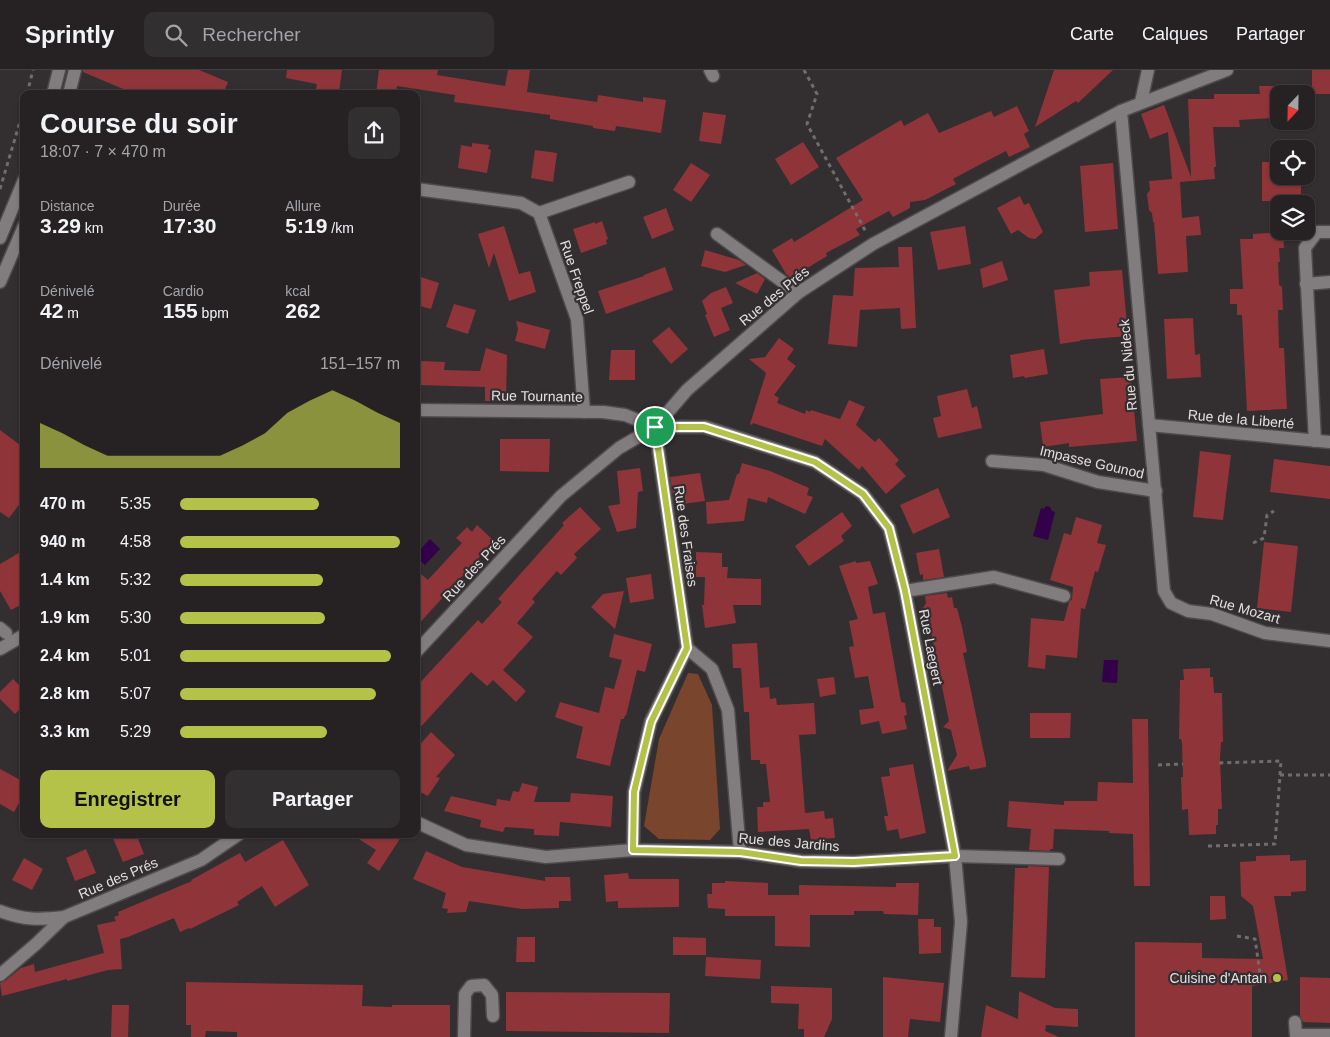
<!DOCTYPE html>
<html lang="fr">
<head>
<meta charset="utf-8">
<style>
  :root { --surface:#262224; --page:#322f31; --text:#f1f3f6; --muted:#a4a4a6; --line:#423f41; --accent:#b5c24a }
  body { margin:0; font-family:Arial,sans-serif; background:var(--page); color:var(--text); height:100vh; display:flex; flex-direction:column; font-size:19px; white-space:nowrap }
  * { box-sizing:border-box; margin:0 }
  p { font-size:16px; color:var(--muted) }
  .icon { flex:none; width:28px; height:28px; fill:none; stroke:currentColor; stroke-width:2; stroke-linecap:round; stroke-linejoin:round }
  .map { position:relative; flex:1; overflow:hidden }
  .sheet { position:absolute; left:20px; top:20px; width:400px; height:748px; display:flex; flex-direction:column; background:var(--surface); border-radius:10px; box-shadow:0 1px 4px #0004,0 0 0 1px var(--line) }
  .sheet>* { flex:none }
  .needle { width:32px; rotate:202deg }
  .controls { position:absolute; left:1270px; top:15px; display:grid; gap:10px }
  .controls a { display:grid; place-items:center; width:45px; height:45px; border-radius:10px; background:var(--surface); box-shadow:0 1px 4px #0004,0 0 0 1px var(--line); font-size:25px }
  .pin { position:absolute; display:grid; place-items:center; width:42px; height:42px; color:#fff; margin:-21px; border:2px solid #fff; border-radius:50%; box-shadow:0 1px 5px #0007 }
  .round { display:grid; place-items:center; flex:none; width:52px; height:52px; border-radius:10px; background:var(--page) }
  .head { display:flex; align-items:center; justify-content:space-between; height:85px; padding:0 20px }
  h1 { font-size:28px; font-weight:700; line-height:38px }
  .metrics { display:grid; grid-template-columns:repeat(3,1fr); gap:8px; height:85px; padding:5px 20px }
  .metrics div { display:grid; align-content:center }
  .metrics b { font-size:21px; font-weight:700 }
  .metrics small { font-size:14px; font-weight:400 }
  .metrics p { font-size:14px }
  .chart { height:140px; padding:10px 20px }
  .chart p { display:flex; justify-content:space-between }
  .chart svg { width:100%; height:90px; margin-top:5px; fill:var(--accent); opacity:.7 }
  .primary-button { display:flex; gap:10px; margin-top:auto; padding:10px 20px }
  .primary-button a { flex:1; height:58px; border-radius:10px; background:var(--accent); color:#111; font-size:20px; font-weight:700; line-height:58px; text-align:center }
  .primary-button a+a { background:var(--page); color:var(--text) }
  ul { padding:0 20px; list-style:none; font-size:16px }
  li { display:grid; grid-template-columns:80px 60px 1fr; align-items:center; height:38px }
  li i { height:12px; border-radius:6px; background:var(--accent) }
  header { display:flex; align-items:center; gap:30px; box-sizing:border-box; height:70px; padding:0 25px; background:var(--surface); border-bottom:1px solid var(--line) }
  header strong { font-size:24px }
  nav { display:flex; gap:28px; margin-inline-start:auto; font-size:18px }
  .search { width:350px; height:45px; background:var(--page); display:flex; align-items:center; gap:12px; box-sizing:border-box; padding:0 18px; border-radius:10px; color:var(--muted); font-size:19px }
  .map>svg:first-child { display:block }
</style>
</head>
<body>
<header>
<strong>Sprintly</strong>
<div class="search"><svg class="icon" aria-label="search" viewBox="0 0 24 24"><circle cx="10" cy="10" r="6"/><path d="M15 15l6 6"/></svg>Rechercher</div>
<nav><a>Carte</a><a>Calques</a><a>Partager</a></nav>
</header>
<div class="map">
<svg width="1330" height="967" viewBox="0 0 1330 967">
  <rect width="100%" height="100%" fill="#332e30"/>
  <polygon fill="#79452d" points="688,603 698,604 712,635 720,759 710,770 659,769 644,756 659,669"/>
  <g fill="#32014a">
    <polygon points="1046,436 1050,437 1052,441 1055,442 1048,470 1033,466 1041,438 1044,439"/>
    <polygon points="430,469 440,479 425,495 416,487 416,484"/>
    <polygon points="1104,590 1118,590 1117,613 1102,612"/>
  </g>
  <g fill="#8f3539">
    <polygon points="83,0 199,0 228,12 223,24 135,24 83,2"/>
    <polygon points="287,0 342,0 339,22 316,19 317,14 286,8"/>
    <polygon points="379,0 438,0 437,5 505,16 508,0 530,0 527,22 597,32 598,25 643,32 643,27 666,30 661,63 616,56 615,61 593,58 593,56 550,49 550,45 454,32 455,25 397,16 396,24 376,24"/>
    <polygon points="1054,0 1113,0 1078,33 1076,31 1035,57"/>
    <rect x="1312" y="0" width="18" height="24"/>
    <polygon points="1259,16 1286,16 1286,24 1279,24 1279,51 1287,52 1272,53 1272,48 1239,50 1240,57 1213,57 1216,97 1214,97 1215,109 1180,112 1182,148 1199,146 1201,165 1186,166 1188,202 1158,204 1154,152 1153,152 1152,143 1149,140 1147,124 1150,120 1149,111 1172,109 1168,62 1150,69 1141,44 1164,35 1191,107 1188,29 1214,29 1214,24 1260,24"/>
    <polygon points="1017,36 1029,61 1024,64 1030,77 1009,87 1006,81 979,95 953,109 956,114 925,130 910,132 910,138 893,147 889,141 856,159 860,165 826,183 827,186 791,208 786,204 772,180 792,168 794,172 863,130 836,88 901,50 904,56 928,43 939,63 991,41 994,47"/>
    <polygon points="703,42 726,45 721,74 699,71"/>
    <polygon points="803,72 819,97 791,115 775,89"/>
    <polygon points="472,73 489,75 488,79 491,80 487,103 458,98 461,75 472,77"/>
    <polygon points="535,80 557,83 553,112 531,108"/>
    <polygon points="1262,92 1279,92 1279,106 1301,106 1301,133 1273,133 1274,131 1262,131"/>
    <polygon points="691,93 710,105 691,132 673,120"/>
    <polygon points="1113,93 1118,159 1085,162 1080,96"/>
    <polygon points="1020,126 1024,135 1029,133 1043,162 1035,169 1029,168 1018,160 1011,164 997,138"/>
    <polygon points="666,138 674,160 652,169 643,147"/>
    <polygon points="602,151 608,169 606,170 607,174 581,183 573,159 595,152 595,154"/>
    <polygon points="504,156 519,204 530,201 536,222 509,231 494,183 489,198 478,164"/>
    <polygon points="965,156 971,194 938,200 930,162"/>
    <polygon points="1283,162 1284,178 1279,178 1280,192 1278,192 1279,215 1282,217 1283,240 1278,240 1279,278 1284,278 1287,339 1247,341 1242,245 1237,245 1237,234 1230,234 1230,219 1243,219 1240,169 1253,169 1253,164"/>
    <polygon points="898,177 912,177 916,258 901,259 900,238 860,240 857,277 828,274 833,225 853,226 855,198 899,197"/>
    <polygon points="705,180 739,190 746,195 725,202 701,196"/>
    <polygon points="1002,191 1008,210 983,218 980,199"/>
    <polygon points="665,197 673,220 606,244 598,221 644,206 644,205"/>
    <polygon points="1122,200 1128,266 1080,270 1080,271 1060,274 1054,220 1090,216 1089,202"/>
    <polygon points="757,203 765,209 757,224 735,213"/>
    <polygon points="421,207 439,213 431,239 416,235 416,220"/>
    <polygon points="726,217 733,233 721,238 730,260 714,267 705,245 707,244 702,231 711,223"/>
    <polygon points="454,234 476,240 468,264 446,257"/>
    <polygon points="1193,248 1195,285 1200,284 1201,307 1167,309 1164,249"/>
    <polygon points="516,251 550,260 545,279 515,271 518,259"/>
    <polygon points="669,257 688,279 671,294 652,271"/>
    <polygon points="779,268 794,279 787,289 796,296 774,325 779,328 777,333 805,344 806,340 810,342 811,340 840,349 849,330 865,337 856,355 875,372 879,368 899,390 895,394 906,406 886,424 862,396 859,400 825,369 822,376 753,353 752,355 750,354 766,303 749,289 765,287"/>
    <polygon points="486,278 507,285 506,331 485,331 485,317 419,315 420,291 445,292 444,300 480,301"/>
    <polygon points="1044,279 1048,304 1025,308 1024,306 1013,308 1010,285"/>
    <polygon points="611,280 635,280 635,310 609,310"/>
    <polygon points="1131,307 1137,371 1069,377 1069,373 1043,377 1040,352 1103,344 1100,309"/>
    <polygon points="967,319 972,338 977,336 982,358 938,368 933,348 941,346 937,326"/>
    <polygon points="0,360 24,378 24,428 9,448 0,442"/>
    <polygon points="500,369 550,369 549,402 500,401"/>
    <polygon points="1200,381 1231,385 1223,450 1193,447"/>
    <polygon points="1274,389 1330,396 1330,429 1270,422"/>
    <polygon points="742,393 770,401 809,418 807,425 813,427 805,444 768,427 767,433 748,428 744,451 707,454 706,432 729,430 737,404 739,404"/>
    <polygon points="640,398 643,421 638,422 636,458 617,462 608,436 620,434 617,401"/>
    <polygon points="700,403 705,431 683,434 682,431 674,432 670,407"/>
    <polygon points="938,418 950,447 913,464 900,435"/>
    <polygon points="580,437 601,459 574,484 577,488 561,505 557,501 532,529 535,532 517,553 533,567 503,600 526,621 516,632 493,610 487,616 471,602 416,662 416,617 478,550 482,554 502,532 498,529 564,455 562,453"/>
    <polygon points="842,442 852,456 841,466 844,471 809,496 795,476"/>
    <polygon points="1076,447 1102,455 1097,473 1106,475 1098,502 1095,501 1085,539 1081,538 1077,588 1046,585 1045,599 1028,597 1031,548 1064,551 1069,532 1072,529 1073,517 1050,510 1064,463 1071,465"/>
    <polygon points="477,455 494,471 416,557 416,500 428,510 462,473 456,468 467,457 472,462"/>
    <polygon points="1264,472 1298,476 1291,542 1257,538"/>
    <polygon points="939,479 944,507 923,510 923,504 920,505 916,483"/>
    <polygon points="24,480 24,533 11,540 0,521 0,494"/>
    <polygon points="696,482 722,483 722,497 728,497 727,508 761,509 761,535 733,535 736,553 705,558 702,535 704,535 705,507 696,507"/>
    <polygon points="856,491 856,493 870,491 878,514 868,517 873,544 885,542 901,632 905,633 907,645 904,646 907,659 882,664 879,651 861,655 859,640 874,638 868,606 855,608 849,577 854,576 849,551 858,549 839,496"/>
    <polygon points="651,504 654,529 630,533 626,508"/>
    <polygon points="624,521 615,559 591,537 603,524"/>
    <polygon points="947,523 948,528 952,527 954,538 957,538 962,557 967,582 963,583 986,693 986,697 970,700 969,696 947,701 957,685 951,660 943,657 949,651 928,547 924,544 923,538 926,533 925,526"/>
    <polygon points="614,564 652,574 645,602 637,600 626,646 625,645 624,649 621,649 610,696 576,688 583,657 555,647 560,632 599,643 605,617 614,619 622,590 609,587"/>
    <polygon points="757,573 760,618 769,617 770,629 776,628 777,635 814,633 816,664 799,665 805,743 824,741 825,749 833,748 835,768 811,770 809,759 758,762 757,737 763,737 763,732 770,732 766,694 760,694 760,690 751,690 749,642 744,642 741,598 733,598 732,574"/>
    <polygon points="1210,598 1210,607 1213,607 1214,623 1222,623 1223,672 1221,672 1220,689 1222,739 1218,739 1218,755 1216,755 1216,764 1189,765 1188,739 1182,740 1182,736 1181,707 1183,707 1182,673 1181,669 1179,669 1180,610 1184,610 1183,599"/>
    <polygon points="834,607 836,624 820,627 817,609"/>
    <polygon points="13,609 24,620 24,635 15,644 0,629 0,622"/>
    <polygon points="1030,643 1071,643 1070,668 1030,668"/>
    <polygon points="1132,649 1148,649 1150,816 1134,816 1133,764 1109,763 1109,761 1054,759 1053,779 1050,779 1050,781 1029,780 1031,759 1007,757 1009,731 1064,735 1064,731 1097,731 1098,712 1133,713"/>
    <polygon points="431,662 455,685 436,707 440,708 428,726 416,720 416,679"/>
    <polygon points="913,694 926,763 900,769 898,759 887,761 884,746 888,746 881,707 890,706 889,698"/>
    <polygon points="0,699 24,712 24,724 14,742 0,734"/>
    <polygon points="522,713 538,717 534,732 570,732 571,723 613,726 611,757 560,752 559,766 534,765 534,759 505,757 503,762 480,757 481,750 444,741 451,726 496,736 497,729 510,731 513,721 519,722"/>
    <polygon points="125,764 136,764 144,784 123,792 113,768"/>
    <polygon points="351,764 403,764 379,801 367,793 376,780"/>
    <polygon points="283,770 309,815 275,837 262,816 237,832 239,835 190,859 189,858 180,862 174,848 128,867 120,869 122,899 108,900 67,911 67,909 2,926 0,913 5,911 21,898 34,894 35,902 104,883 97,855 116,851 114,847 119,845 118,842 192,811 191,810 240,783 245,792"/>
    <polygon points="86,779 96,803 75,811 66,788"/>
    <polygon points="426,781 462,797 545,811 545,807 570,807 571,831 559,831 559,838 522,839 469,831 466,842 447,843 448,839 442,838 446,823 413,809"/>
    <polygon points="1290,785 1290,791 1306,790 1306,821 1291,822 1291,826 1274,826 1288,910 1252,916 1252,967 1135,967 1135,872 1202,873 1202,888 1263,889 1253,836 1241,826 1240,792 1256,791 1256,786"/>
    <polygon points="24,788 43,799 32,820 12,810"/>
    <polygon points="1028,796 1049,797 1045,908 1011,907 1015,798 1028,798"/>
    <polygon points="628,803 629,809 679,809 679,837 618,838 618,831 606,832 604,805"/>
    <polygon points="725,811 768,813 768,825 799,825 799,815 896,817 896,813 919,813 918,845 884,844 883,841 854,841 854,845 810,845 810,877 775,876 775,846 725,846 725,839 708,838 707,824 712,824 712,813 725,813"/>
    <polygon points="1210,826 1225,826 1226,849 1210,850"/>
    <polygon points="918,849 934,849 934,857 941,857 941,883 919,884"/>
    <polygon points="517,867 535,867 535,892 516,892"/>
    <polygon points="673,867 706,868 706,885 673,885"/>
    <polygon points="706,887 761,890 760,909 705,906"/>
    <polygon points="883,907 944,913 940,952 910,949 908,967 883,967"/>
    <polygon points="1300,907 1330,908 1330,953 1303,952 1300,946"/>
    <polygon points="186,912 363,915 362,936 392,937 392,935 450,935 450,967 237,967 237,962 206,961 205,967 191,967 191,955 186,955"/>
    <polygon points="771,916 832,918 832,949 824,967 804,967 804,959 798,959 799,934 771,933"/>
    <polygon points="1019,921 1055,938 1078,939 1078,957 1046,955 1045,961 1059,967 981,967 986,935 1018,949"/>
    <polygon points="506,922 670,923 669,963 506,961"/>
    <polygon points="112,935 129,935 128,967 111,967"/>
  </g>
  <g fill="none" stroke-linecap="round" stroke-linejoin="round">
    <defs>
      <g id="minor">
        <polyline points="710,0 713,6"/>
        <polyline points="53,24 59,0"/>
        <polyline points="69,24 75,0"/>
        <polyline points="1141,32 1148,0"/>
        <polyline points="1121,41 1164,521 1171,533 1188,541 1212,544 1265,563 1330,571"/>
        <polyline points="416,119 521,133 539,143 577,249 584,342"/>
        <polyline points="539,143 629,112"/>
        <polyline points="717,164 798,223"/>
        <polyline points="0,168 24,110"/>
        <polyline points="0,212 24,156"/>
        <polyline points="1306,214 1330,212"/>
        <polyline points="416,340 603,342 625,345 655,357 705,357 815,392 863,424 889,458 905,521 955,786 961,852 951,967"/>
        <polyline points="1149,355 1330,372"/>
        <polyline points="1315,371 1305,178 1317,162 1330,162"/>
        <polyline points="992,391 1044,395 1098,412 1156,421"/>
        <polyline points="905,521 994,507 1064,526"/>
        <polyline points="0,558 6,563"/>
        <polyline points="687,578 712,599 728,640 740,782"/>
        <polyline points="0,579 24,565"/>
        <polyline points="416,582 561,426 619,378 655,357 687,320 798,223 873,174 1121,41 1227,0"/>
        <polyline points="416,752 466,775 546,787 633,780 740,782 801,791 854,792 955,786 1059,789"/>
        <polyline points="633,780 634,722 651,651 687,578 655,357"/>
        <path d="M0 841C24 850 39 850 64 847L201 790 239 764"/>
        <polyline points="0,905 36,874 64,847"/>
        <polyline points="1295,952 1296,965 1330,965"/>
        <polyline points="464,967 465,924 471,916 484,915 492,925 493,946"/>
      </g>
    </defs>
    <use href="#minor" stroke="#4e4b4c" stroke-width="15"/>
    <g stroke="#716d6e" stroke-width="3" stroke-dasharray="4 4" stroke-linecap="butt">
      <polyline points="804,0 817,24 807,54 866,162"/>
      <polyline points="27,24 33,0"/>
      <polyline points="0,119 24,38"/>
      <polyline points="1253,473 1264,468 1267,445 1274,441"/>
      <polyline points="1158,695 1183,694"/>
      <polyline points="1280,705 1330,705"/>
      <polyline points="1208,776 1275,774 1281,691 1218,693"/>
      <polyline points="1237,866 1255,869 1260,903"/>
    </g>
    <use href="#minor" stroke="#817c7d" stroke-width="12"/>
  </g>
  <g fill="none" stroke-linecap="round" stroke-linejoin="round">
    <defs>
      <polygon id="route" points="655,357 704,357 815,392 863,424 889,458 905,521 955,786 854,792 801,791 740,782 633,780 634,722 651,652 687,578"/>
    </defs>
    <use href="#route" stroke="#fff" stroke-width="10"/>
    <use href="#route" stroke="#b5c24a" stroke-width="6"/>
  </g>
  <circle fill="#b5c24a" stroke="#332e30" stroke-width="2" cx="1277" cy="908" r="5"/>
  <g text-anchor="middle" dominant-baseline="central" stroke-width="4.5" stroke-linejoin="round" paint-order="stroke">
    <g font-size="14" fill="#e2dfe0" stroke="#332e30">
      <text transform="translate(577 207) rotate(71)">Rue Freppel</text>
      <text transform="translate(774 226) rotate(-39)">Rue des Prés</text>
      <text transform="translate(1128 295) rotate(-95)">Rue du Nideck</text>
      <text transform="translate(537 326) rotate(1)">Rue Tournante</text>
      <text transform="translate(1241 349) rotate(5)">Rue de la Liberté</text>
      <text transform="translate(1092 392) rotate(13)">Impasse Gounod</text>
      <text transform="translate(686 466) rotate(82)">Rue des Fraises</text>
      <text transform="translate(474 498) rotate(-47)">Rue des Prés</text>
      <text transform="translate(1245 539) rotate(16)">Rue Mozart</text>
      <text transform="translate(931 577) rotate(79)">Rue Laegert</text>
      <text transform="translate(789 772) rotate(5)">Rue des Jardins</text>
      <text transform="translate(118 808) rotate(-23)">Rue des Prés</text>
    </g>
    <g font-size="14" fill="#e2dfe0" stroke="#332e30" text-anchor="end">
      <text x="1267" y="908">Cuisine d'Antan</text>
    </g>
  </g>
</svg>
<div class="controls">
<a><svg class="needle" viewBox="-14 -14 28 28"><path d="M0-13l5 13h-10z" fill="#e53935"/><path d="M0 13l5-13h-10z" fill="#a4a4a6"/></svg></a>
<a><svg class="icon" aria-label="locate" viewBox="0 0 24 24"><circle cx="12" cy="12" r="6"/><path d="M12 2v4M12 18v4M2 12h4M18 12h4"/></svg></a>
<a><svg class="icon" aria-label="layers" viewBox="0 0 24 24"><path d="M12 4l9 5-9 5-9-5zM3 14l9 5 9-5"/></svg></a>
</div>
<div class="pin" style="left:655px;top:357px;background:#1e9e55"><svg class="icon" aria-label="arrive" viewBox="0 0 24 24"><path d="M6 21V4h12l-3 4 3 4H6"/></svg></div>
<section class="sheet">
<div class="head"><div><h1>Course du soir</h1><p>18:07 · 7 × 470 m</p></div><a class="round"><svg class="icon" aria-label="share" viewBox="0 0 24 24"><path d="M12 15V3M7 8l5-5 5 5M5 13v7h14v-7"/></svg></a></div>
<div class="metrics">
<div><p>Distance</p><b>3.29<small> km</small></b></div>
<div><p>Durée</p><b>17:30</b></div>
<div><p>Allure</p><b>5:19<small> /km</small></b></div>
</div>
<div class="metrics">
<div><p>Dénivelé</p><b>42<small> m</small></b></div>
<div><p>Cardio</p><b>155<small> bpm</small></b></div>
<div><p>kcal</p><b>262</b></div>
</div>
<div class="chart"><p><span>Dénivelé</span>151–157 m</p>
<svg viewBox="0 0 160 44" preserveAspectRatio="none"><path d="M0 44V22L10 27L20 33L30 38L40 38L50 38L60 38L70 38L80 38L90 33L100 27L110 17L120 11L130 6L140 11L150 17L160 22V44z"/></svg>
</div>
<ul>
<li><b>470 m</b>5:35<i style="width:63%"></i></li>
<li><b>940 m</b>4:58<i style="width:100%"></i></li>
<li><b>1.4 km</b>5:32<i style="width:65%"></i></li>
<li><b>1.9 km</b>5:30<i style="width:66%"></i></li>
<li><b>2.4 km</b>5:01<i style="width:96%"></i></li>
<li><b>2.8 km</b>5:07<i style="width:89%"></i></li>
<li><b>3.3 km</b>5:29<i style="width:67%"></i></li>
</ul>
<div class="primary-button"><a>Enregistrer</a><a>Partager</a></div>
</section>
</div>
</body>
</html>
